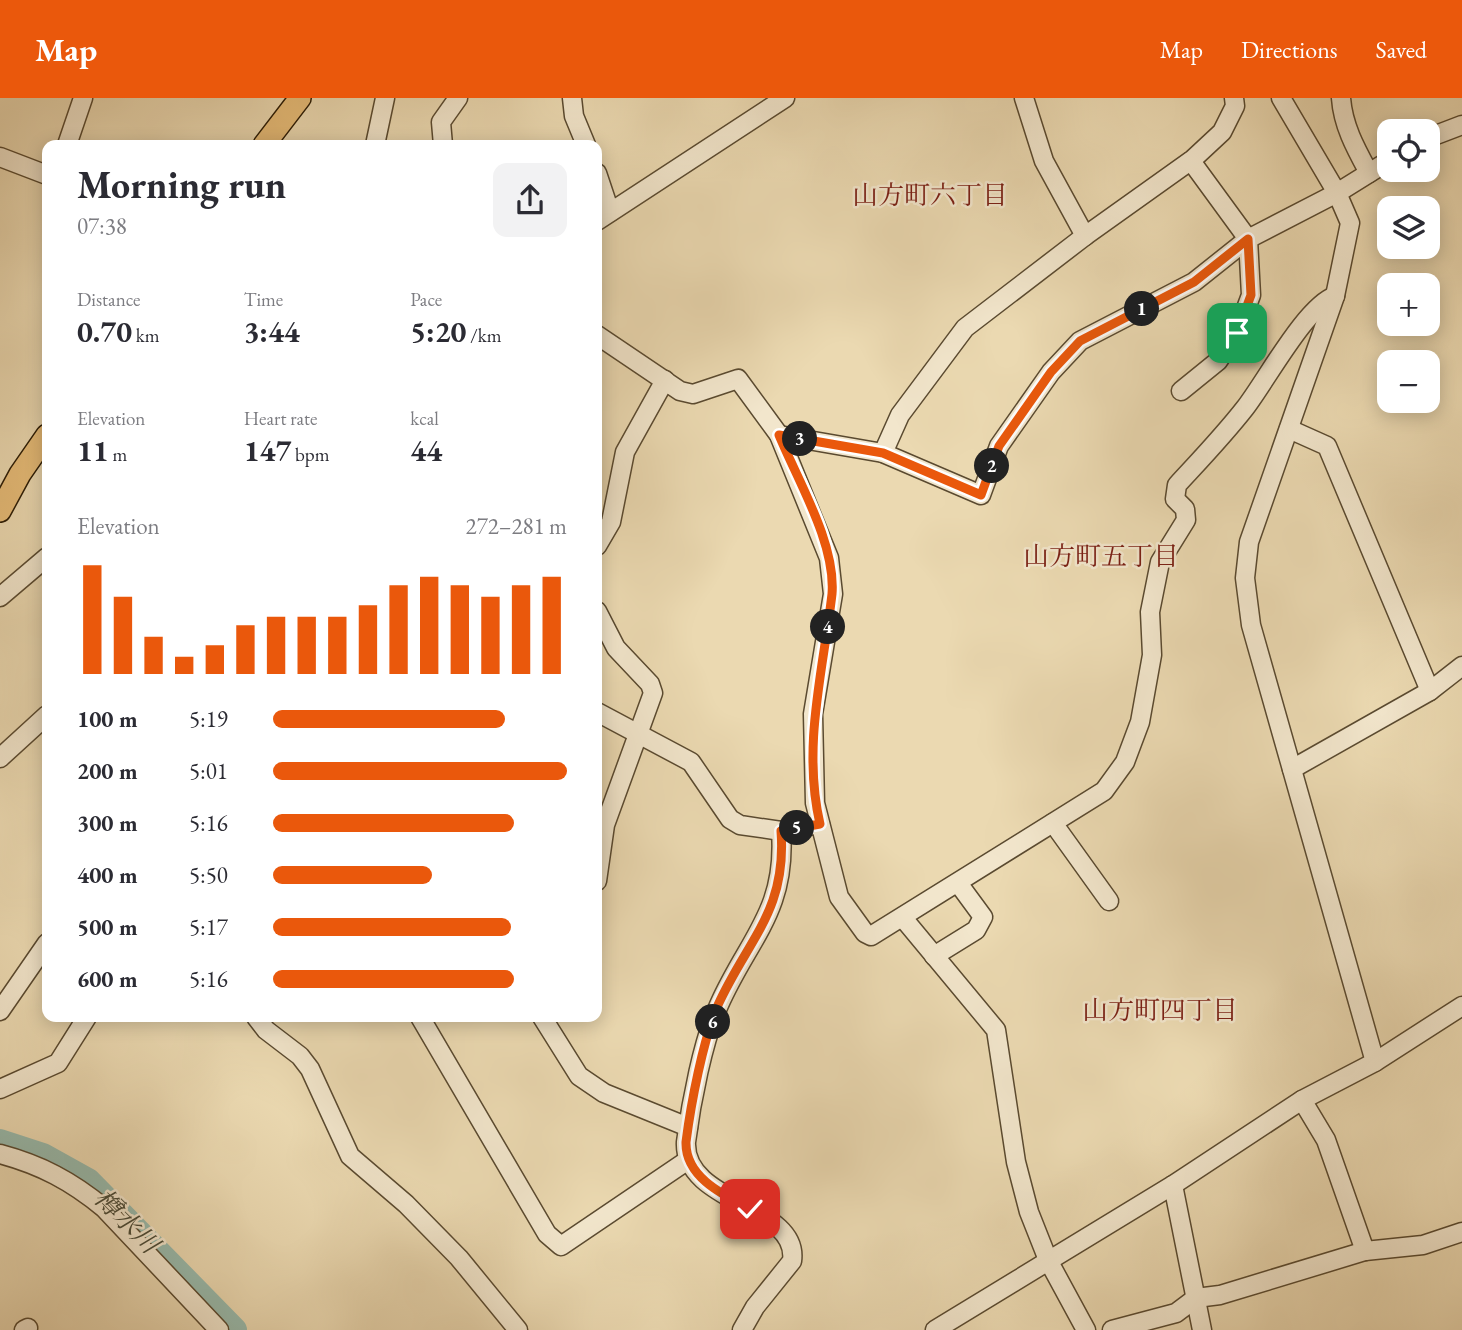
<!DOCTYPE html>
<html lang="en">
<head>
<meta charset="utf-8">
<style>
  :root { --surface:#fff; --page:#f2f2f3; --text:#2b2b33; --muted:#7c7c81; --accent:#ea580c }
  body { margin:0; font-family:"EB Garamond","Noto Serif JP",serif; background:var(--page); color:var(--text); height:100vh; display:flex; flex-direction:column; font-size:26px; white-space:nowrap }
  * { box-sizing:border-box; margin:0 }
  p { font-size:23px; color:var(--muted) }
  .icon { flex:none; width:38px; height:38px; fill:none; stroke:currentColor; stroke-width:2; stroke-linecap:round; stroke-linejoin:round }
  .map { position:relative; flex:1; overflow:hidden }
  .panel { position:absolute; left:42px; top:42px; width:560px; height:882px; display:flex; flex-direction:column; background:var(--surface); border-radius:14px; box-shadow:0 4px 18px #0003 }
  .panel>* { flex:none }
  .fabs { position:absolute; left:1377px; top:21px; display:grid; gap:14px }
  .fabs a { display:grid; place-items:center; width:63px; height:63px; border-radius:14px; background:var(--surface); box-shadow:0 4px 18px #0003; font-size:35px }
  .pin { position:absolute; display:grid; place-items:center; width:60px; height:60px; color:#fff; margin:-30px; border-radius:14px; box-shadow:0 4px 10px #0006 }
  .km { position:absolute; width:35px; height:35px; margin:-18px; border-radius:50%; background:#222; color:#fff; font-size:19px; line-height:35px; text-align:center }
  .round { display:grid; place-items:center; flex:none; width:74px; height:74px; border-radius:14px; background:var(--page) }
  .headline { display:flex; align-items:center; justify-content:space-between; height:119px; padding:0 35px }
  h1 { font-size:38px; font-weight:700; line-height:52px }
  .stats { display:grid; grid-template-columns:repeat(3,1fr); gap:10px; height:119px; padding:7px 35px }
  .stats div { display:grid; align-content:center }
  .stats b { font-size:30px; font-weight:700 }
  .stats small { font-size:19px; font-weight:400 }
  .stats p { font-size:19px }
  .chart { height:196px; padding:14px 35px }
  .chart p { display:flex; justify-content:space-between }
  .chart svg { width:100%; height:126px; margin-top:7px; stroke:var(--accent); stroke-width:6 }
  ul { padding:0 35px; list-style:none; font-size:23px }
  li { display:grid; grid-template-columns:112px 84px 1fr; align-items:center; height:52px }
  li i { height:18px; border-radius:9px; background:var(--accent) }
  header { display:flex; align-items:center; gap:42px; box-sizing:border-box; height:98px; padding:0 35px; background:var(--accent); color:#fff }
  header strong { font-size:33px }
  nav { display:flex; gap:38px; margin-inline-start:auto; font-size:24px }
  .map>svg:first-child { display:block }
</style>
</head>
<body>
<header>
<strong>Map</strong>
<nav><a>Map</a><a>Directions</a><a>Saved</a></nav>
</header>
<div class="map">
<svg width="1462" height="1232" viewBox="0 0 1462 1232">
  <rect width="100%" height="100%" fill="#ebd9b1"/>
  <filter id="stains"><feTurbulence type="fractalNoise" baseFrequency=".00286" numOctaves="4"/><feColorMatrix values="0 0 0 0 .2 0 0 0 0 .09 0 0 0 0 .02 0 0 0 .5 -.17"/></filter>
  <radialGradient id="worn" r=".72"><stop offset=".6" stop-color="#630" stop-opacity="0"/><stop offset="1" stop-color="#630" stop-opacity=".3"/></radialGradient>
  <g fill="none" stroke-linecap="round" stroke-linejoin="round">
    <polyline stroke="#98baac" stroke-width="26" points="0,1044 43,1058 88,1083 234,1232"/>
    <defs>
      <g id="minor">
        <polyline points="572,0 574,18 586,47"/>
        <polyline points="1024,0 1044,63 1085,138"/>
        <polyline points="1281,0 1337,95 1350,125 1335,198 1249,444 1245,480 1251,527 1375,964"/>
        <path d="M1341 0C1343 28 1356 51 1369 75"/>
        <polyline points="1428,40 1462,27"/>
        <polyline points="67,47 83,0"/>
        <polyline points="375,47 385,0"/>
        <polyline points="443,47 441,24 458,0"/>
        <polyline points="0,59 47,77"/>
        <polyline points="597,75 610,114"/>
        <polyline points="597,123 785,0"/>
        <path d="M597 237 680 293 693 296 738 281 779 337 829 460 833 496 813 616 815 705 839 799 865 835 871 838 1104 693 1125 664 1140 624 1152 557 1150 514 1160 464 1186 422 1185 411 1175 401 1177 387C1200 362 1224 337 1245 310 1266 283 1306 208 1335 198"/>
        <polyline points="1181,293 1218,263 1237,235 1251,197 1248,141 1191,63"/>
        <polyline points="1289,331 1327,348 1430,593"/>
        <polyline points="779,337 883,355 981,397 999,348 1051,274 1080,243 1194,184 1248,141 1337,95 1390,62"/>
        <polyline points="883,355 900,317 965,230 1085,138 1193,61 1222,34 1235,8 1234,0"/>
        <polyline points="597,448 611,424 625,354 665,282"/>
        <polyline points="0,499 47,459"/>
        <polyline points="597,513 616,550 650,586 653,595 605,727 597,783"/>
        <polyline points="597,614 691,664 730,721 740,727 781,733 820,726"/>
        <polyline points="0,660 47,617"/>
        <polyline points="1292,671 1430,593 1462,568"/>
        <polyline points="1053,725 1109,803"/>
        <polyline points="903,820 996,932 1016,1064 1029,1114 1048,1162 1086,1232"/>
        <polyline points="934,858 976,832 983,819 958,785"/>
        <polyline points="0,913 47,845"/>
        <polyline points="256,919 266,932 300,958 310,971 350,1058 406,1106 459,1160 518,1232"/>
        <polyline points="420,919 547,1136 561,1148 688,1062"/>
        <polyline points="542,919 579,978 604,995 688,1029"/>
        <polyline points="0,991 58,965 87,919"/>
        <polyline points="1302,1002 1326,1042 1365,1153"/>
        <path d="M0 1056C41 1067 71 1083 104 1110L219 1232"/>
        <polyline points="1173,1087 1202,1232"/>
        <polyline points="24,1232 28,1230"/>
        <path d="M742 1232 755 1209 792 1163C800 1107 683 1106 686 1044 691 1005 703 942 719 907 748 841 787 813 781 733"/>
        <polyline points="935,1232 1173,1087 1302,1002 1375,964 1462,908"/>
        <polyline points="1112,1232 1176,1215 1196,1200 1220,1197 1365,1153 1423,1147 1462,1134"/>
      </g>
      <g id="major">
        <polyline points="264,47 300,0"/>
        <polyline points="0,413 20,376 47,337"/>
      </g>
    </defs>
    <use href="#minor" stroke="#5a4a30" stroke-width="21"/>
    <use href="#major" stroke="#2a1b05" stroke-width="24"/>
    <use href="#minor" stroke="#f2e6cc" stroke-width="18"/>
    <use href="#major" stroke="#e6bc78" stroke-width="21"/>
  </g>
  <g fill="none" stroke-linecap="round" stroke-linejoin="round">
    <defs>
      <path id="route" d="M750 1111C723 1097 685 1079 686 1044 691 1005 703 942 718 907 748 841 787 813 781 733L820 726C802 648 823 574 832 496 836 446 798 383 779 337L883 355 981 397 999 348 1051 274 1080 243 1194 184 1248 141 1251 197 1237 235"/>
    </defs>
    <use href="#route" stroke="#fff" stroke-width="14"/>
    <use href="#route" stroke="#ea580c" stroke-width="9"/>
  </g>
  <g text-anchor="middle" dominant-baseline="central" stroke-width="5" stroke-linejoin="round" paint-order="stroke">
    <g font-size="26" fill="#7a1f14" stroke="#f2e6cc">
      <text x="930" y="97">山方町六丁目</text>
      <text x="1101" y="458">山方町五丁目</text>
      <text x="1160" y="912">山方町四丁目</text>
    </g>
    <g font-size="26" font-style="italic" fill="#4b4b37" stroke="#f2e6cc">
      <text transform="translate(127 1123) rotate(45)">樽水川</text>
    </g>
  </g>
  <rect width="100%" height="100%" filter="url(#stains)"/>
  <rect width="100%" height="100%" fill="url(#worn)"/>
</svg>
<div class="fabs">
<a><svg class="icon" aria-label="locate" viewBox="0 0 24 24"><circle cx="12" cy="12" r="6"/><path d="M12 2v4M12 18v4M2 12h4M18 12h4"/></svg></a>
<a><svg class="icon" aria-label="layers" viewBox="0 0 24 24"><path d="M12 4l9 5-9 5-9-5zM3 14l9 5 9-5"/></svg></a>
<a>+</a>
<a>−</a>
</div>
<div class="pin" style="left:1237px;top:235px;background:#1e9e55"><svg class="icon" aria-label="arrive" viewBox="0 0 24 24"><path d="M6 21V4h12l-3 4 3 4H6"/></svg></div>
<div class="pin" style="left:750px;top:1111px;background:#d93025"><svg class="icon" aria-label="check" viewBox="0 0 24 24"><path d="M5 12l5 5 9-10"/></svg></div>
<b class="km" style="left:1142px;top:211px">1</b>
<b class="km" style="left:992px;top:368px">2</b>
<b class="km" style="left:800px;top:341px">3</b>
<b class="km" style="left:828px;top:529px">4</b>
<b class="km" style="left:797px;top:730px">5</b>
<b class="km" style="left:713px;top:924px">6</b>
<section class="panel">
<div class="headline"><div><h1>Morning run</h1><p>07:38</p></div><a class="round"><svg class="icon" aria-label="share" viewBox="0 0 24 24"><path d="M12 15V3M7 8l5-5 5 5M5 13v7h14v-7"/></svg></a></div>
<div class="stats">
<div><p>Distance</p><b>0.70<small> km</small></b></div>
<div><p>Time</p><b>3:44</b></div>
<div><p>Pace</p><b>5:20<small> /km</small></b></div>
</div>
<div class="stats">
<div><p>Elevation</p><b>11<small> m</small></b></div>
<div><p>Heart rate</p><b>147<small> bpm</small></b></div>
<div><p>kcal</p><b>44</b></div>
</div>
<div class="chart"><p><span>Elevation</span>272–281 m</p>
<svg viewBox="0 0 160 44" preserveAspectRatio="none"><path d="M5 44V6M15 44V17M25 44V31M35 44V38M45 44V34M55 44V27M65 44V24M75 44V24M85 44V24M95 44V20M105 44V13M115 44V10M125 44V13M135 44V17M145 44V13M155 44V10"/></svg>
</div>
<ul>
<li><b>100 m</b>5:19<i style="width:79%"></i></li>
<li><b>200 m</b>5:01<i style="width:100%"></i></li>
<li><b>300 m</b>5:16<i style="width:82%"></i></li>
<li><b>400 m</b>5:50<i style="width:54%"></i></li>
<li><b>500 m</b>5:17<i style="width:81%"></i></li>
<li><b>600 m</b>5:16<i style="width:82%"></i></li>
</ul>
</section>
</div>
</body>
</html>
